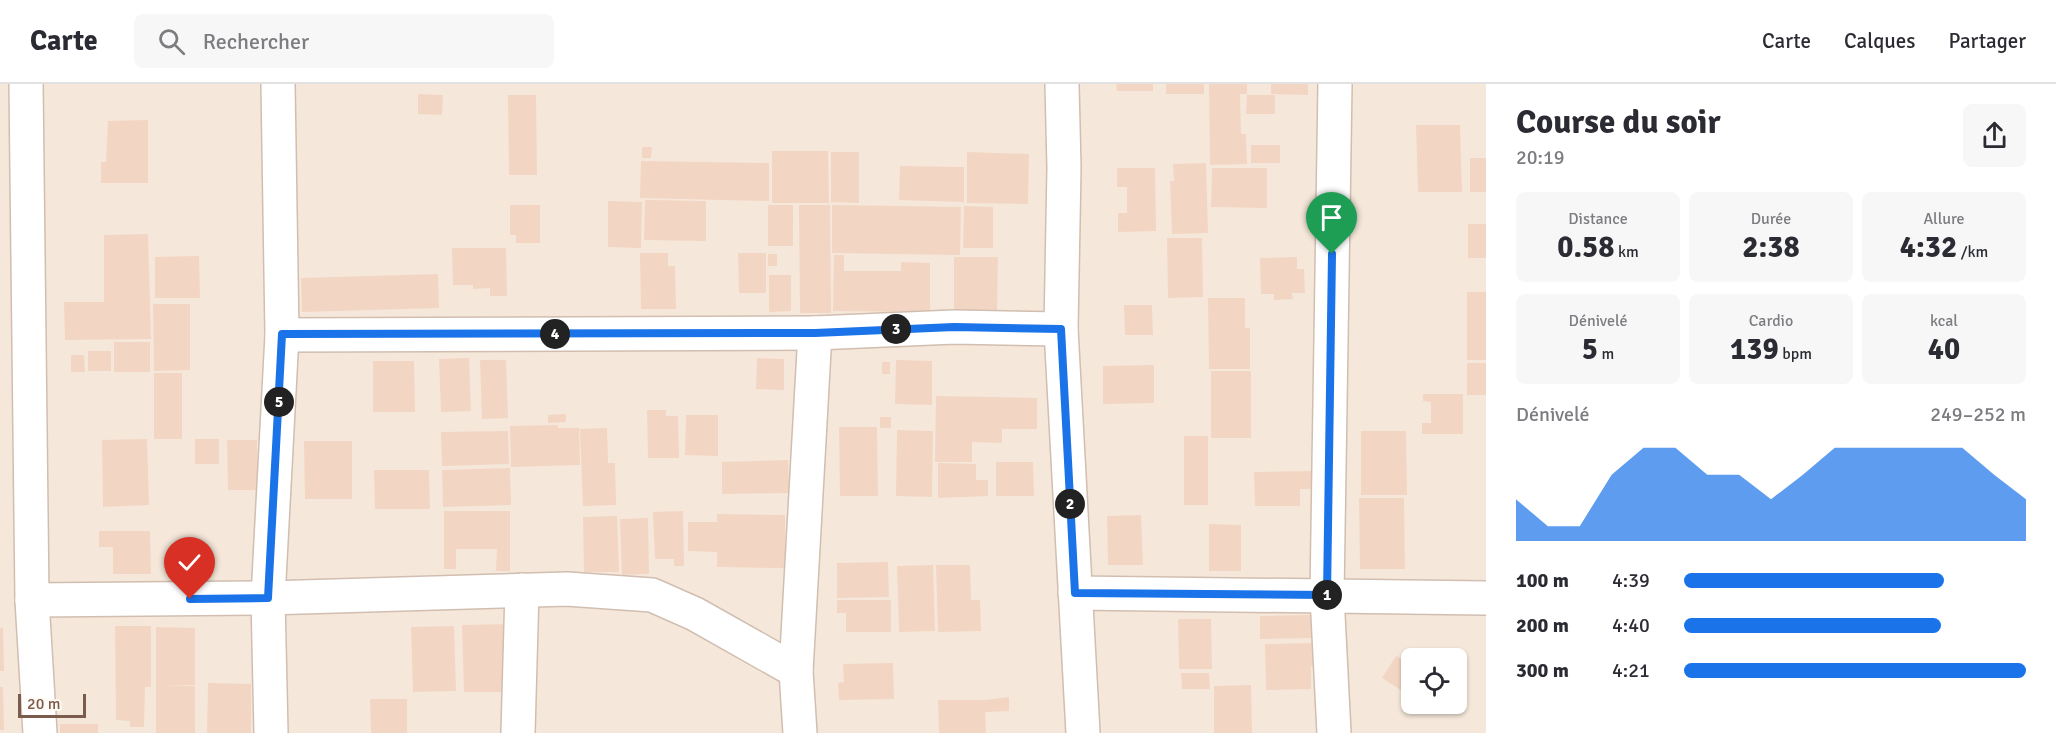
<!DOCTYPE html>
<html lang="fr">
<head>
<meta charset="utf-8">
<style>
  :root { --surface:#fff; --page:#f7f7f7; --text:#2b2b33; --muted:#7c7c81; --line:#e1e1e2; --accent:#1a73e8 }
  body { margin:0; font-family:Signika,sans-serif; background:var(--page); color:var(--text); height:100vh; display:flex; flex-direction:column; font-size:22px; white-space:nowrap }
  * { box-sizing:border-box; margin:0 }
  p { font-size:20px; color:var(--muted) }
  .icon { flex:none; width:33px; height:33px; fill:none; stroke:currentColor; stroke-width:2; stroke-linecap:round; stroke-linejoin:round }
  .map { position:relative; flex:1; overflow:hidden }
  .side { display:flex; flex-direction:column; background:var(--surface); width:570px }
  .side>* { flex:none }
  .fabs { position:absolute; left:1401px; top:564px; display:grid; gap:12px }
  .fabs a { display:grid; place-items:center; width:66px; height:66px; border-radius:9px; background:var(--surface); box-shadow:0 2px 4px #0004; font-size:30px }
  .scale { position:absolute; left:18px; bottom:15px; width:68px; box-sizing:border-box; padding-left:6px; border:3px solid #7a5c4d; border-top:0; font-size:16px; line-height:21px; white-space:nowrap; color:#7a5c4d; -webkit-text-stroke:4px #fffaf3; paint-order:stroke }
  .pin { position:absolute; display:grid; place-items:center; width:51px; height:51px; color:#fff; margin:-62px -26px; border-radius:50% 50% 50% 0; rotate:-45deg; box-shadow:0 0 6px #0007 }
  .pin .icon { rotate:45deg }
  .km { position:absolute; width:30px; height:30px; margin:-15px; border-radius:50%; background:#222; color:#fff; font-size:16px; line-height:30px; text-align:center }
  .round { display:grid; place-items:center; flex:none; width:63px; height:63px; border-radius:9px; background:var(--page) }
  .overview { display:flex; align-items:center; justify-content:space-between; height:102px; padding:0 30px }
  h1 { font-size:33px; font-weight:700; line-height:45px }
  .stats { display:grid; grid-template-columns:repeat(3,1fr); gap:9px; height:102px; padding:6px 30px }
  .stats div { display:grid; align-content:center; border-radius:9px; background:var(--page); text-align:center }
  .stats b { font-size:30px; font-weight:700 }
  .stats small { font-size:16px; font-weight:400 }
  .stats p { font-size:16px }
  .chart { height:168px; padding:12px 30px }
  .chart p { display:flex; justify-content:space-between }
  .chart svg { width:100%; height:108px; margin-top:6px; fill:var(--accent); opacity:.7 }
  ul { padding:0 30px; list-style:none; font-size:20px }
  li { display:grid; grid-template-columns:96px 72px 1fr; align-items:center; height:45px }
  li i { height:15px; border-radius:8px; background:var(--accent) }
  header { display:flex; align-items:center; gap:36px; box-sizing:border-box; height:84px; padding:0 30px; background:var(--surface); border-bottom:2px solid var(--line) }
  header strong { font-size:28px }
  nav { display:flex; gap:33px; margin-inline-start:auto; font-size:21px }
  .search { width:420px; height:54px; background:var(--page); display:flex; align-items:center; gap:15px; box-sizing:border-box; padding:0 21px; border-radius:9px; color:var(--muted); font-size:22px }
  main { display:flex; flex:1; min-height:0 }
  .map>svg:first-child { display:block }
</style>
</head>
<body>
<header>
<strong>Carte</strong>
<div class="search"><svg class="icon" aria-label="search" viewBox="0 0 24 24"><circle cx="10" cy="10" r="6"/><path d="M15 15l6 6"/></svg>Rechercher</div>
<nav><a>Carte</a><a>Calques</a><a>Partager</a></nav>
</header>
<main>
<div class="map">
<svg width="1486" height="649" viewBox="0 0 1486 649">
  <rect width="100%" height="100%" fill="#fdf6ec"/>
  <path fill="#f5e8da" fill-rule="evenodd" d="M0 0H1486V649H0ZM1412 574H1456V620H1412Z"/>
  <g fill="#f3d5c3">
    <polygon points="1116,0 1153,0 1153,7 1117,7"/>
    <rect x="1166" y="0" width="38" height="10"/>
    <polygon points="1209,0 1247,0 1247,10 1240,10 1241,50 1246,50 1247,80 1210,81"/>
    <polygon points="1271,0 1308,0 1308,11 1271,10"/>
    <polygon points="418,10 443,11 442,31 418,30"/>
    <polygon points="508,11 536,11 537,91 509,91"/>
    <polygon points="1247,11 1275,11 1275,30 1246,30"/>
    <polygon points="148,36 148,99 101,99 101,78 106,78 108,37"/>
    <polygon points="1416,41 1460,41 1462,108 1418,108"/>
    <rect x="1251" y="61" width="29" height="18"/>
    <polygon points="642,63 652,63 651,74 642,74"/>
    <polygon points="772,67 828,67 829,119 772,119"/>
    <polygon points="831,68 859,68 859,119 831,118"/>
    <polygon points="967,68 1029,70 1028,120 967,119"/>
    <rect x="1470" y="74" width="16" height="34"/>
    <polygon points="641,77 769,79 769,117 640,114"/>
    <polygon points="1206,79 1208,149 1172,150 1170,97 1174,97 1173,80"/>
    <polygon points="900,82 964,83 964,118 899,116"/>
    <polygon points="1117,84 1155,84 1156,147 1118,148 1118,129 1127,129 1127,103 1117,103"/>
    <polygon points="1212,84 1267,84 1267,124 1211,123"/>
    <polygon points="645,116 706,117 706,157 644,156"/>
    <polygon points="608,117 642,118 641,164 608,163"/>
    <polygon points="510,121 540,121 540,159 516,159 516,151 510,151"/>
    <rect x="768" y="121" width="25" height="41"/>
    <polygon points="799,121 830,121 831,229 800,229"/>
    <polygon points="832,121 961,123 960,171 832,169"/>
    <polygon points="964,122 993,123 993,164 963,164"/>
    <rect x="1468" y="140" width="18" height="34"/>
    <polygon points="148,150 151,255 65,256 64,218 104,218 104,151"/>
    <polygon points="1167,154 1202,154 1203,213 1168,214"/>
    <polygon points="452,164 506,164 507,212 490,212 490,204 473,205 473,201 453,201"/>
    <polygon points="640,169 668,169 668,182 675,182 676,225 641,225"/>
    <polygon points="738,169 766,169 766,209 739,209"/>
    <rect x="768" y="170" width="9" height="12"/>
    <polygon points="834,171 844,171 844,187 901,187 901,178 930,179 930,228 833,227"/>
    <polygon points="199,172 200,214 155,214 155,173"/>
    <polygon points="954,173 998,173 997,229 954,228"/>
    <polygon points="1297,173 1297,185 1304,185 1305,209 1292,209 1293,215 1274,216 1274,210 1261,210 1260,174"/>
    <polygon points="438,190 439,224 302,228 301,194"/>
    <polygon points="769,191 791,191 791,227 769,228"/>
    <rect x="1467" y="208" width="19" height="68"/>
    <polygon points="1208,214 1245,214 1245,244 1250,244 1250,285 1209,285"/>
    <polygon points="153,220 190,220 190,286 154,287"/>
    <polygon points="1124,221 1152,221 1153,251 1125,251"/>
    <rect x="114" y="258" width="36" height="30"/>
    <rect x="88" y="267" width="23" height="20"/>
    <polygon points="71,271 84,271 85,288 71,288"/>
    <polygon points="469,274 471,327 441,328 439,275"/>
    <polygon points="757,274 784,275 784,306 756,305"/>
    <polygon points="480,276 506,276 508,334 482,335"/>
    <polygon points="896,276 932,277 932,321 895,320"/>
    <polygon points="373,277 414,277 415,328 373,328"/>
    <rect x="882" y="278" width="8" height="12"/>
    <rect x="1467" y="279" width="19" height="32"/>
    <polygon points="1154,281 1154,319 1103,320 1103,282"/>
    <rect x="1211" y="287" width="40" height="67"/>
    <rect x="154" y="289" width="28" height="66"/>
    <polygon points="1423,310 1463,310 1463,350 1422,350 1422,339 1431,339 1431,318 1423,317"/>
    <polygon points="936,312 1037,314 1037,345 1002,345 1002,359 972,358 972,378 935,378"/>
    <polygon points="647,326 666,326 666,332 678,332 679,374 648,374"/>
    <polygon points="566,330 566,338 548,339 548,331"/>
    <polygon points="686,331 718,331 718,372 685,371"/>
    <rect x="880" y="333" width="11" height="11"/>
    <polygon points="558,341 558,344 579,344 580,381 511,383 510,342"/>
    <polygon points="839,343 877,343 878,412 840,412"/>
    <polygon points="607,344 608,379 615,379 616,421 583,422 580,345"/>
    <polygon points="897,346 933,347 932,413 896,412"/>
    <polygon points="508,347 509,380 442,382 441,348"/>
    <polygon points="1361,347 1406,347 1407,411 1361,411"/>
    <rect x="1184" y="352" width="24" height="69"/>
    <polygon points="147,355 149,421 103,423 102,356"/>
    <rect x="195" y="355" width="24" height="25"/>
    <polygon points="227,356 257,356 257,406 228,406"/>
    <polygon points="304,357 352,357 352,415 305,415"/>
    <polygon points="788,376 789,409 722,410 722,378"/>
    <polygon points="996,378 1033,378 1034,412 996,412"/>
    <polygon points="938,379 976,380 976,396 988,396 988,412 938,414"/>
    <polygon points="510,384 511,421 443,423 442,386"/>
    <polygon points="374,386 429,386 430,425 375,425"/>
    <polygon points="1312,387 1313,405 1300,405 1300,422 1255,422 1254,388"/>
    <polygon points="1359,414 1404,414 1405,485 1360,485"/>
    <polygon points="444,427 510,427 510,487 496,487 497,465 456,465 456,485 444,485"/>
    <polygon points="683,427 684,482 674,482 674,475 655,475 653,428"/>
    <polygon points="717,430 785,431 785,484 717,483 717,468 688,467 688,438 717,438"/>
    <polygon points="1141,431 1143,481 1108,481 1107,432"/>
    <polygon points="617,432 619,488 584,488 583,433"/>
    <polygon points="648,434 649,490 622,491 620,435"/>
    <polygon points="1209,440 1241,441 1241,487 1209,487"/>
    <polygon points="99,447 150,447 151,490 113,490 113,463 99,463"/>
    <polygon points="888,478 889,513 837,514 837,479"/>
    <polygon points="933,481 935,547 899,548 897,482"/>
    <polygon points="936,481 970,481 971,516 980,516 981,547 938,548"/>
    <polygon points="837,516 891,516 891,548 846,548 846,529 837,529"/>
    <polygon points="1312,531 1313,554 1260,555 1260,532"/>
    <polygon points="1178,535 1211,535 1212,585 1179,585"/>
    <polygon points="511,540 514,608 464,608 462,541"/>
    <polygon points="115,542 151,542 151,603 145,603 144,643 130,643 130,637 116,636"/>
    <polygon points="454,542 456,607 413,608 411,543"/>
    <polygon points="156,543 195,544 195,601 162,602 195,602 195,649 156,649"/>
    <polygon points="0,544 3,544 4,587 0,587"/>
    <polygon points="1315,559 1316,581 1311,582 1311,605 1266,606 1265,560"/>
    <polygon points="1396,572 1412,582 1412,613 1382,594"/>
    <polygon points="893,579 894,615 839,616 838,599 844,598 843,580"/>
    <polygon points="1181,589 1209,589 1210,605 1182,605"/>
    <polygon points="208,599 251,600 251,649 207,649"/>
    <polygon points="1251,601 1252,649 1214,649 1214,602"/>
    <polygon points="0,603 3,603 4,646 0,646"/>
    <polygon points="1009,613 1009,627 985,628 986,649 939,649 938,616 985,616"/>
    <polygon points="370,615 407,615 407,649 371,649"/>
    <rect x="60" y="640" width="38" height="9"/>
  </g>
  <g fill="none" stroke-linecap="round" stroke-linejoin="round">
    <defs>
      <g id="minor">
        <polyline points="26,0 32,516 40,649"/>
        <polyline points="1062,0 1064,84 1061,245 1083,649"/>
        <polyline points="282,251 815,249"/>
        <polyline points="1075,509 1486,514"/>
        <polyline points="32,516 268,514 567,505 652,511 695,530 796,587 800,649"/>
        <polyline points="796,587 815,249 954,243 1061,245"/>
        <polyline points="271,649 268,514 282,251 278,0"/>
        <polyline points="518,649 522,506"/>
        <polyline points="1334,649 1327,511 1335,0"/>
      </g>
    </defs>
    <use href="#minor" stroke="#d1beb0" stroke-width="36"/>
    <use href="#minor" stroke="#fff" stroke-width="33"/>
  </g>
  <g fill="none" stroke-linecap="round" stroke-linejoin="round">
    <defs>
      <polyline id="route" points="190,515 268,514 282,250 815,249 954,243 1061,245 1075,509 1327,511 1332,170"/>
    </defs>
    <use href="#route" stroke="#fff" stroke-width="12"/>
    <use href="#route" stroke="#1a73e8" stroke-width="8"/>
  </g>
</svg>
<div class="fabs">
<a><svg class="icon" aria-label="locate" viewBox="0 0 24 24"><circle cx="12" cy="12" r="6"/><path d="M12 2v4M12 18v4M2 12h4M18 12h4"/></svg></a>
</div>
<div class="scale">20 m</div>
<div class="pin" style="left:1332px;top:170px;background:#1e9e55"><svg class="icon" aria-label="arrive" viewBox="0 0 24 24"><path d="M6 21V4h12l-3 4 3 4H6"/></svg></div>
<div class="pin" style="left:190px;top:515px;background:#d93025"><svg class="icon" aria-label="check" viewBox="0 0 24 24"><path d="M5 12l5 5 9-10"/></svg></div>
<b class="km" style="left:1327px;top:511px">1</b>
<b class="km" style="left:1070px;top:420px">2</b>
<b class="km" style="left:896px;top:245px">3</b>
<b class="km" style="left:555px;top:250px">4</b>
<b class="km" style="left:279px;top:318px">5</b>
</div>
<section class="side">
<div class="overview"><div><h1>Course du soir</h1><p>20:19</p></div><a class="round"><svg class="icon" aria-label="share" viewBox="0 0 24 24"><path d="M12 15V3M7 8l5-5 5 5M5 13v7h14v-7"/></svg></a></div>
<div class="stats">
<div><p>Distance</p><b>0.58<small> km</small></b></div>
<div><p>Durée</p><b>2:38</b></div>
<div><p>Allure</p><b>4:32<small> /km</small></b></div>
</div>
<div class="stats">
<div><p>Dénivelé</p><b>5<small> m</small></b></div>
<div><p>Cardio</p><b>139<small> bpm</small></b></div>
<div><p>kcal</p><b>40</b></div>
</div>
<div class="chart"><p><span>Dénivelé</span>249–252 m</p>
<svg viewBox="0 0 160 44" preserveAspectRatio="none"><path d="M0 44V27L10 38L20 38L30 17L40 6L50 6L60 17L70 17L80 27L90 17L100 6L110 6L120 6L130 6L140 6L150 17L160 27V44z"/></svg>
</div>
<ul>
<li><b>100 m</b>4:39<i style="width:76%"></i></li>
<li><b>200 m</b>4:40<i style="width:75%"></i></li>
<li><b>300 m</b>4:21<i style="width:100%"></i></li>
</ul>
</section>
</main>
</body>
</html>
